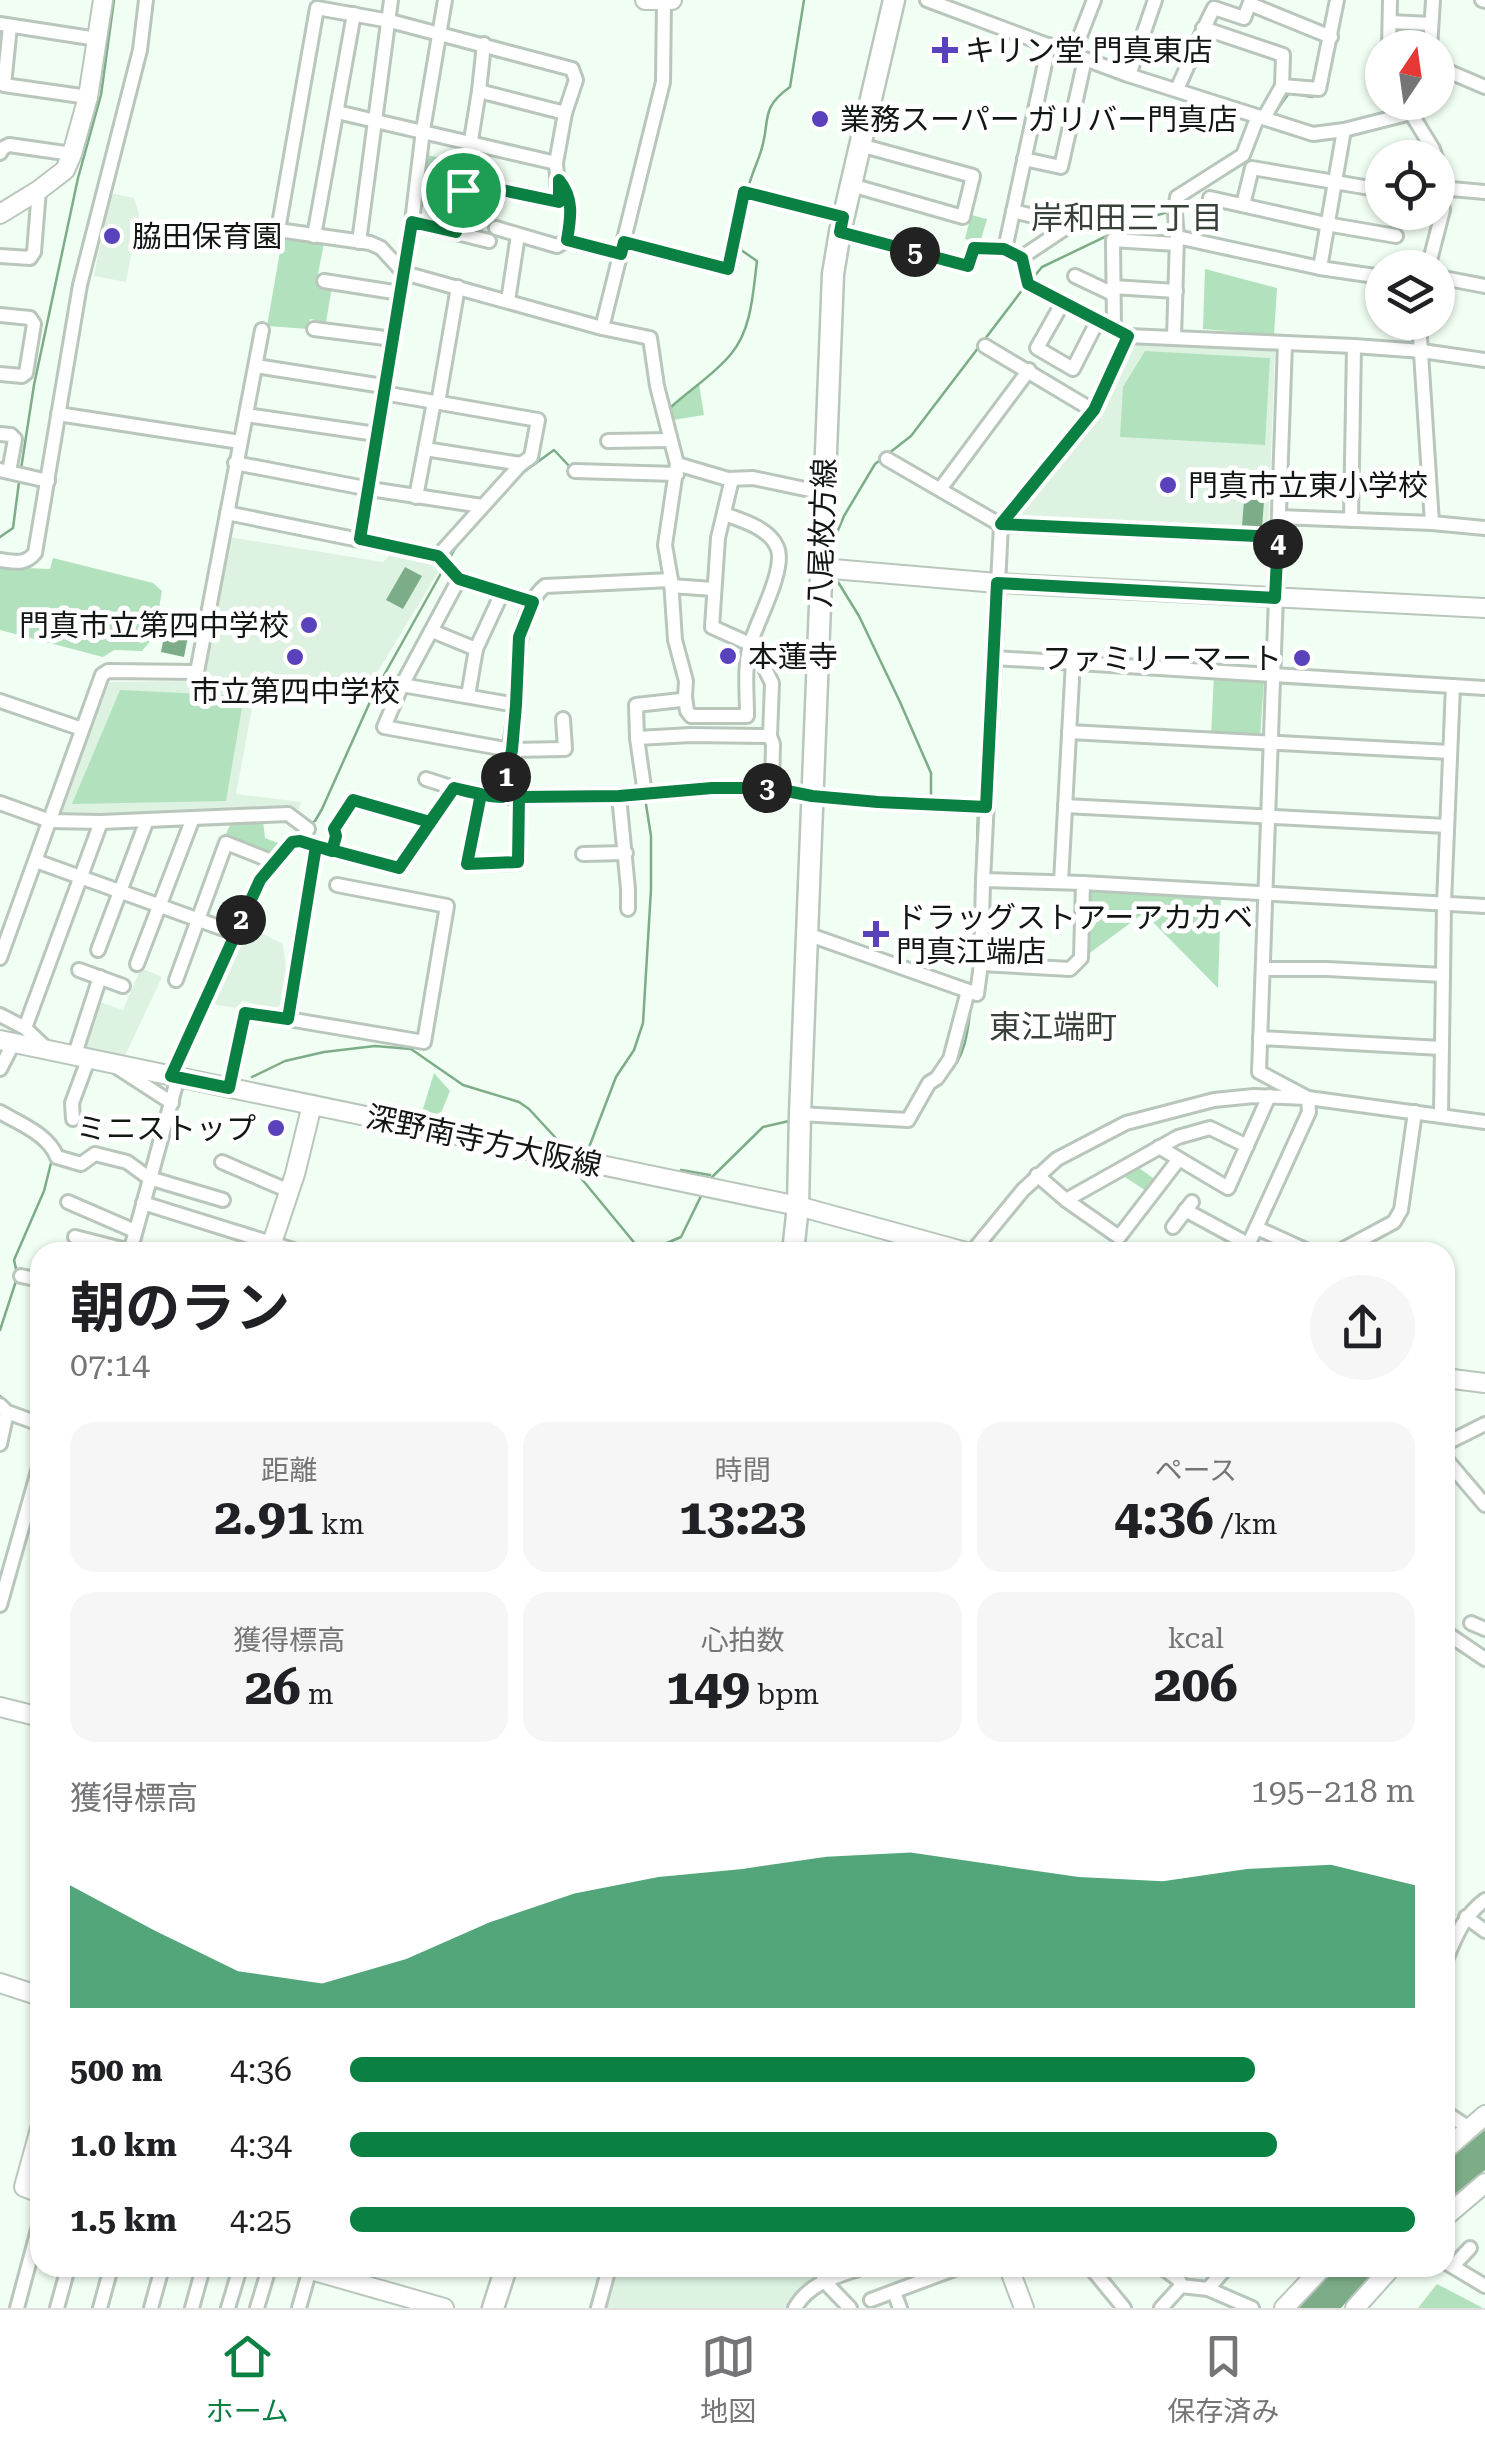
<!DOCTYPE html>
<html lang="ja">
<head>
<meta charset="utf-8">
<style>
  :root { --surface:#fff; --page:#f6f6f6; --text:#202124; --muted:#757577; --line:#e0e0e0; --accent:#0b8043 }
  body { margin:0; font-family:"Roboto Serif","Noto Sans JP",serif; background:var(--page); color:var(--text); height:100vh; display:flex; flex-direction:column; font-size:38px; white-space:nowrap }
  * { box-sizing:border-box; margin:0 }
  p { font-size:32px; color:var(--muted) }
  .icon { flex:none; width:55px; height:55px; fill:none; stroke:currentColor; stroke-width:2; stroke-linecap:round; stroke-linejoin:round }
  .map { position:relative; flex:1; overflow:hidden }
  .sheet { position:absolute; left:30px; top:1242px; width:1425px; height:1035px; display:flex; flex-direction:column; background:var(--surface); border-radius:30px; box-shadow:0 2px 8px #0004 }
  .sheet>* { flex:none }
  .needle { width:65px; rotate:13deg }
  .buttons { position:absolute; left:1365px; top:30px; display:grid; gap:20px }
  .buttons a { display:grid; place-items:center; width:90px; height:90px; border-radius:50%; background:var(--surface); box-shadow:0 2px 8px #0004; font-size:50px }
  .pin { position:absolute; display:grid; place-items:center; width:85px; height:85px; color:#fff; margin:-42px; border:5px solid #fff; border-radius:50%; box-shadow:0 2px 10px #0007 }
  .km { position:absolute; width:50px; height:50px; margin:-25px; border-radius:50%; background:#222; color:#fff; font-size:28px; line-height:50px; text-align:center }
  .round { display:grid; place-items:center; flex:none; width:105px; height:105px; border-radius:52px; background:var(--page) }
  .summary { display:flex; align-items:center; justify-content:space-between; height:170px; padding:0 40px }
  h1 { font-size:55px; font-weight:700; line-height:75px }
  .metrics { display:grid; grid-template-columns:repeat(3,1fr); gap:15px; height:170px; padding:10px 40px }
  .metrics div { display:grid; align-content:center; border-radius:25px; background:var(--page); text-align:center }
  .metrics b { font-size:50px; font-weight:700 }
  .metrics small { font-size:28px; font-weight:400 }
  .metrics p { font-size:28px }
  .chart { height:280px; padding:20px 40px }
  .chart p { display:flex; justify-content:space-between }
  .chart svg { width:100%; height:180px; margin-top:10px; fill:var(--accent); opacity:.7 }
  ul { padding:0 40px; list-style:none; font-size:32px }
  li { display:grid; grid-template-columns:160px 120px 1fr; align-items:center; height:75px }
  li i { height:25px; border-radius:12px; background:var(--accent) }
  .tab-bar { display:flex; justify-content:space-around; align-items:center; height:140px; border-top:2px solid var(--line); background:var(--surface); font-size:28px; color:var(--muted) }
  .tab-bar a { display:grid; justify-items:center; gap:5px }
  .tab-bar .active { color:var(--accent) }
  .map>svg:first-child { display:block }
</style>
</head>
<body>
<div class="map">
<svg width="1485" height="2308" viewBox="0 0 1485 2308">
  <rect width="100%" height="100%" fill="#f1fef3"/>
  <g fill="#def2e2">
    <polygon points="110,193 134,198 139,214 126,282 94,276"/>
    <polygon points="1140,341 1275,351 1268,532 1020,520 1015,513 1104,403 1129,348"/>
    <polygon points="229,537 383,562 395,550 440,569 366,691 293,681 291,693 256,687 236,794 301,802 299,809 59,818 109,682 201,681"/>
    <polygon points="244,924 283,944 286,969 280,1005 276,1009 242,1001 236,1008 217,1005 210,1001"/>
    <polygon points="141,968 162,977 122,1062 82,1053 97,1001 123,1010"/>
    <polygon points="618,2268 814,2268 816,2279 802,2289 790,2308 606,2308"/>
  </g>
  <g fill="#b2e2bd">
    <polygon points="426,155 464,162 461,175 423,168"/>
    <polygon points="971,215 987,219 980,243 965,239"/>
    <polygon points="282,240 324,243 316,284 332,287 326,322 310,319 308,329 267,326"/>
    <polygon points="1205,269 1277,288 1274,335 1203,329"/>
    <polygon points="1145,351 1270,358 1265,445 1120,437 1123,387"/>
    <polygon points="699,384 704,415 673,420 671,408"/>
    <polygon points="53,558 153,583 162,591 154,637 142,651 114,650 103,657 0,630 0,567 50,569"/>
    <polygon points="1214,675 1264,679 1260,739 1211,736"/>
    <polygon points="120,690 244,696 226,801 72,804"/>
    <polygon points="232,821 263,821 265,838 281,844 274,855 225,836"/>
    <polygon points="1087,887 1221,895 1218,988 1144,913 1087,955"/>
    <polygon points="434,1073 450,1091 436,1125 410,1120 413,1108 423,1109"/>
    <polygon points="1135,1165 1157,1181 1148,1192 1120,1174"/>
    <polygon points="1437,2284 1483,2308 1418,2308"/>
  </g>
  <g fill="#7dad88">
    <polygon points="1245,488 1265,489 1262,527 1242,526"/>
    <polygon points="405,567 422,576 403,609 386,600"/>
    <polygon points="169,611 192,616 184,657 161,652"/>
    <polygon points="1485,2130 1485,2170 1445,2202 1445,2162"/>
    <polygon points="1335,2268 1377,2268 1341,2308 1299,2308"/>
  </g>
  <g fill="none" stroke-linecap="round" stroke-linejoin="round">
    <g stroke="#7dad88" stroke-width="2.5">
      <polyline points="1272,117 1289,93 1312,97 1315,94"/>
      <path d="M748 189C751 175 757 164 761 151 771 120 759 109 790 87L804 0"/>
      <polyline points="1032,279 1042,267 1138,221 1171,211"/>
      <path d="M670 408C689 390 714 375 731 354 752 329 753 292 757 261L741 250 743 232"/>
      <polyline points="21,469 34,385 78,178 101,95 114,0"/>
      <polyline points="521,474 554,450 572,469"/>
      <polyline points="836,535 844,516 875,464 911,436 1023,289"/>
      <polyline points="0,537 13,528 19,482"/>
      <polyline points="448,561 456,547 493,505"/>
      <polyline points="838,582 859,616 900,702 931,773 931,798 941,799"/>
      <polyline points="0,811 38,823"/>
      <polyline points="308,825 315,821 322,809 374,693 444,568"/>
      <polyline points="973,981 978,814"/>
      <path d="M947 1075C966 1057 968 1029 971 1004"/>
      <polyline points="252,1077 285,1061 324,1052 375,1046 411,1049 463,1085 519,1102 529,1109 565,1148"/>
      <polyline points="562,1144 588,1150 616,1077 634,1050 643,1023 651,889 651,836 645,798"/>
      <polyline points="571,1166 642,1252"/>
      <polyline points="681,1170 710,1175"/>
      <polyline points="709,1180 763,1127 789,1121"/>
      <polyline points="646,1252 681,1237 703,1192"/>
      <polyline points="17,1273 14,1260 44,1191 52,1159"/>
      <polyline points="0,1330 16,1281"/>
      <polyline points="0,1396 12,1407"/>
      <polyline points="1222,2302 1234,2308"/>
    </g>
    <defs>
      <g id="street">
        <polyline points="927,0 1125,74 1313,134 1344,130 1411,113"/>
        <polyline points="1482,0 1485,1"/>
        <polyline points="1250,4 1331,37"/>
        <polyline points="1390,22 1431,24"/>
        <polyline points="0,24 97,39"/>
        <polyline points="10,26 4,85 88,97"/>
        <polyline points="1203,28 1283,55 1282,86 1264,118"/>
        <polyline points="1049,45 1005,249 1022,257 1029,284 1128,336 1354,346 1422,351 1485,360"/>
        <polyline points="1389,48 1390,0"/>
        <polyline points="1430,48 1433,0"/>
        <polyline points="1073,54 1094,0"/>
        <polyline points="1438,67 1485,87"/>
        <polyline points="1129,75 1155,0"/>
        <polyline points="1282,86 1319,89 1337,0"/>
        <path d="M1177 89C1190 62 1200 34 1214 8L1244 18 1251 0"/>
        <polyline points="479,91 565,113"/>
        <polyline points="1404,102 1433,149 1436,158"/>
        <polyline points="337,112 556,163"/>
        <polyline points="0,153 3,148 9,145 72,154"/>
        <polyline points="1024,159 1061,167 1085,59"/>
        <polyline points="851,185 963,217 973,176 860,145"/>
        <polyline points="1440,188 1485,192"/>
        <polyline points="463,190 484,193 502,189 559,202 556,163 565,113 576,80 572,69 390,21 317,8 278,230 370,243 381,248 404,273 602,328 650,338 657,386 677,464 665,545 671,580 675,640 686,681 685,697 681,700 636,705 637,738 645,794"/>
        <polyline points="1210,198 1326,224 1396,236"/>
        <polyline points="1243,205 1252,168 1382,190"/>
        <polyline points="1013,211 1070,225 1022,257"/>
        <polyline points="412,222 489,241"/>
        <path d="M496 228 557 246 567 240C571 217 574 198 559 180"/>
        <polyline points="456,232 479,91 484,44"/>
        <polyline points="840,232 968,266 973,248 1005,249"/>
        <polyline points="314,236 354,14"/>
        <polyline points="1177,237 1175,214 1177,197 1243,155 1258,116"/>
        <polyline points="567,240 621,254"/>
        <polyline points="359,242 391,0"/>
        <polyline points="624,242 729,269 744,193 843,217"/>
        <polyline points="0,256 30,258 34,252 39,190"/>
        <polyline points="1320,268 1382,277"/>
        <polyline points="1428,268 1443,210 1438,169"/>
        <polyline points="1075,276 1113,294"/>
        <polyline points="1438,277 1485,286"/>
        <polyline points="324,281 400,293"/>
        <polyline points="1113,287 1176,291"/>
        <polyline points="508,301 518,235"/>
        <polyline points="1063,302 1037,348 1073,369 1098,320"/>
        <polyline points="0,315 30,318 34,324 26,373 22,376 0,374"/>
        <polyline points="1419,322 1432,523"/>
        <polyline points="602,328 663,82 664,0"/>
        <polyline points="1114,328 1113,240 1176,244"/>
        <polyline points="314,329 393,339"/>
        <polyline points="1174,338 1177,237 1320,268 1344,130"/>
        <polyline points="1285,344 1259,1072 1308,1098"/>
        <polyline points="985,346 1094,411"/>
        <polyline points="256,366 383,386"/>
        <polyline points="438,403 458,287"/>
        <polyline points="58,414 240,442"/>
        <polyline points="246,415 376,434"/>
        <polyline points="0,434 11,435 15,439 9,472"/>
        <polyline points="608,441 670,440"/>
        <polyline points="425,449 521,464"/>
        <polyline points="887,459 1001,525 1279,537"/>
        <polyline points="235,463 370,489 482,506"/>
        <polyline points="677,464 728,479 753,478 824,493"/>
        <polyline points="0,470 48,481"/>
        <polyline points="575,471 677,474"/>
        <polyline points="732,479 718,538 712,627 750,644"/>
        <polyline points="941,488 1029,370"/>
        <polyline points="416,497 434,402"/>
        <polyline points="227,513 438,556 521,464 531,457 538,420 383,393"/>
        <polyline points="1279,517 1432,523 1485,528"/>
        <polyline points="1351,520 1354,346"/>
        <polyline points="360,539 412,222 423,130 445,0"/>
        <polyline points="438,556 459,579 533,603"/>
        <path d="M0 560C15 562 25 565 35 553L80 285 140 50 146 0"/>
        <polyline points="459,579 402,685 384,727 511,750 565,749 563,719"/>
        <polyline points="671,586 713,589"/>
        <polyline points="432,631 476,649"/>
        <polyline points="994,658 1485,688"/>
        <polyline points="766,671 772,683 770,736 773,744 772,788"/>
        <path d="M402 685 516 705C518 668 515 611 545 586L671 580"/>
        <polyline points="468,696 476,649 502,593"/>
        <path d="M685 697 687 711 691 716H747C747 693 744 667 750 645 756 623 787 568 777 547 769 528 741 520 724 514"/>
        <polyline points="0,701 82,729"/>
        <polyline points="1069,732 1450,752"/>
        <polyline points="637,738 691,735 770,736"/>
        <polyline points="426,779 454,788"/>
        <polyline points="481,794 467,864 518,863 519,797"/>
        <polyline points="619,796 628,889 628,909"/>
        <polyline points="503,797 516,705"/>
        <polyline points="0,803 50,821 101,822 288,814 308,829 300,841"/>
        <polyline points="1065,806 1447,826"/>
        <polyline points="332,851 336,835 334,829 353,800 429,822"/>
        <polyline points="583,854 626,853"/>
        <polyline points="36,861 235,933"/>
        <polyline points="983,880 1083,883 1485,906"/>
        <polyline points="1061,882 1073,661"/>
        <polyline points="807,934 977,994 981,964 983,880 1001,525 1094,411 1128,336"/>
        <polyline points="98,950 147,820"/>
        <polyline points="0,958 102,675 108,671 197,672 262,330"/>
        <polyline points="137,964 193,818"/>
        <polyline points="981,964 1070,969 1081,958 1083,883"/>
        <polyline points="1263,969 1327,969 1443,975"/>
        <polyline points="79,970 123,986"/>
        <polyline points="176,980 226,843 274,862"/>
        <polyline points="0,1015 25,1028 46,1048"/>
        <polyline points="288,1019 424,1042 447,906 337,885"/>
        <polyline points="25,1028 101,822"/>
        <polyline points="1260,1038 1441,1048"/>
        <polyline points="74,1057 100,977"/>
        <polyline points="118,1068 172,1103"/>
        <polyline points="0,1069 14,1042"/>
        <polyline points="171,1076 260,880 292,842 300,841 399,868 454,788 492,797 503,797 619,796 712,787 772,788 812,796 879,802 987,807"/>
        <polyline points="229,1088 245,1013 288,1019 316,847"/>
        <path d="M0 1112C20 1124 48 1134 57 1157L81 1164 95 1154 127 1162 149 1178 223 1200"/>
        <polyline points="800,1114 908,1120 929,1083 937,1078 950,1059 968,991"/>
        <polyline points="1441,1115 1444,903 1453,686"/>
        <polyline points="73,1119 72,1103 88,1060"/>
        <polyline points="1159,1147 1228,1188 1269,1096"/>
        <polyline points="222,1162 289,1191"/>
        <polyline points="1037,1175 1066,1200 1119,1237 1179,1159"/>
        <polyline points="1066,1200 1178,1137 1210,1128 1247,1146"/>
        <polyline points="68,1202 135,1231"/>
        <polyline points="143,1203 300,1252"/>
        <polyline points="1185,1210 1248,1244"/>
        <polyline points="1173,1227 1192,1202"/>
        <polyline points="1257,1228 1310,1252"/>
        <polyline points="75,1237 130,1251"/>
        <polyline points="130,1252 178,1077"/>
        <polyline points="972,1252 1023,1190 1057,1159 1126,1123 1214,1100 1254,1096 1308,1098 1485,1122"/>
        <polyline points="1245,1252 1309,1112 1308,1098"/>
        <polyline points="1338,1252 1394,1222 1401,1210 1415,1112"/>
        <polyline points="21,1276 40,1280"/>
        <polyline points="0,1405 7,1412 40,1424"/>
        <polyline points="0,1444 7,1412"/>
        <polyline points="1445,1444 1485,1424"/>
        <polyline points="1445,1458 1485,1505"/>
        <polyline points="0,1605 40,1464"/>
        <polyline points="1471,1623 1485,1629"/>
        <polyline points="1445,1632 1485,1659"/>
        <polyline points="1466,1917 1485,1931"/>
        <path d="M1445 1962C1455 1938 1463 1916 1485 1900"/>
        <polyline points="1445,2112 1469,2128"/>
        <polyline points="1445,2262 1485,2286"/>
        <polyline points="1453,2266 1470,2248"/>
        <polyline points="821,2268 824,2281 850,2308"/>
        <polyline points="1091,2268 1124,2308"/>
        <polyline points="1163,2268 1179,2280 1181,2286"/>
        <polyline points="1208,2289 1226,2268"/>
        <polyline points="894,2292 900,2308"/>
        <polyline points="871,2300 957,2268"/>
        <polyline points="17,2308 40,2222"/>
        <polyline points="57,2308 68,2268"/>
        <polyline points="100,2308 111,2268"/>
        <polyline points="151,2308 162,2268"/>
        <polyline points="192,2308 203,2268"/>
        <polyline points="228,2308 240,2268"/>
        <polyline points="257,2308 269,2268"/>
        <polyline points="299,2308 310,2269"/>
        <polyline points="598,2308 609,2268"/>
        <path d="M795 2308C809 2283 835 2277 861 2268"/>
        <polyline points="1161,2308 1181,2286 1208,2289 1252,2308"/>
      </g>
      <g id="secondary">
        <polyline points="645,0 672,0"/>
        <polyline points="0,214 39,190 65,170 72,154 88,97 103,0"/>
        <polyline points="821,568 997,583 1485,608"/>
        <polyline points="0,1040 798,1206 966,1252"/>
        <polyline points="269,1252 295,1174 312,1105"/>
        <polyline points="1445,1378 1485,1383"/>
        <polyline points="0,1707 40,1717"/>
        <polyline points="0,1983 40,1996"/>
        <polyline points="40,2129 24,2187 40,2193"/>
        <polyline points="1445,2150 1485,2115"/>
        <polyline points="1445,2217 1485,2183"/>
        <polyline points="304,2268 444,2308"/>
        <polyline points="1009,2268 1024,2308"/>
        <polyline points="1284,2308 1322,2268"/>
        <polyline points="1355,2308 1391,2268"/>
      </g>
      <g id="primary">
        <polyline points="793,1252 798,1206 800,1114 833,274 840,232 894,0"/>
        <polyline points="493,2308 506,2268"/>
      </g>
    </defs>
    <use href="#street" stroke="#b9c6bb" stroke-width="18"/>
    <use href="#secondary" stroke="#b9c6bb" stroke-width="22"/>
    <use href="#primary" stroke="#b9c6bb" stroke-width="25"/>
    <use href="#street" stroke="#fff" stroke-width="12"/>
    <use href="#secondary" stroke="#fff" stroke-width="18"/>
    <use href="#primary" stroke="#fff" stroke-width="20"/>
  </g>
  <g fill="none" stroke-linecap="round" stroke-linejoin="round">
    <defs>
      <path id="route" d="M463 190 456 232 412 222 360 539 438 556 459 579 533 602 519 637 516 705 512 750 502 797C486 797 470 792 454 788L399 868 316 846 288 1019 245 1013 229 1088 171 1076 260 880 292 842 300 841 332 851 336 836 334 829 353 800 430 822 454 788 481 794 467 864 518 862 519 797 619 796 712 788H772L812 796 878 802 986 807 997 583 1275 598 1278 537 1001 524 1094 410 1128 336 1028 284 1022 258 1004 249 974 248 968 266 840 232 843 217 744 192 728 269 624 242 621 254 567 240C571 217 574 198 559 180V202L502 190 484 193 463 190"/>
    </defs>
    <use href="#route" stroke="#fff" stroke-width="20"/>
    <use href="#route" stroke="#0b8043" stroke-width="12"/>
  </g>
  <g fill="#5942bb" stroke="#fff" stroke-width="4">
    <path d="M940 35h10v10h10v10h-10v10h-10v-10h-10v-10h10z"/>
    <circle cx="820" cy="119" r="10"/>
    <circle cx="112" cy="236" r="10"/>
    <circle cx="1168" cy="485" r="10"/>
    <circle cx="309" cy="625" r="10"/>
    <circle cx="728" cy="656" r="10"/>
    <circle cx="295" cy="657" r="10"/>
    <circle cx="1302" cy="658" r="10"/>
    <path d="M871 919h10v10h10v10h-10v10h-10v-10h-10v-10h10z"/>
    <circle cx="276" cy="1128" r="10"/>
  </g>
  <g text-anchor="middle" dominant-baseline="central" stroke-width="10" stroke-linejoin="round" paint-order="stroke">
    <g font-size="30" fill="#131714" stroke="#fff" text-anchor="start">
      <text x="965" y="50">キリン堂 門真東店</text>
      <text x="840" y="119">業務スーパー ガリバー門真店</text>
      <text x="132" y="236">脇田保育園</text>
      <text x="1188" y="485">門真市立東小学校</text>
      <text x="289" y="625" text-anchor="end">門真市立第四中学校</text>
      <text x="748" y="656">本蓮寺</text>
      <text x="1282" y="658" text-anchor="end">ファミリーマート</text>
      <text x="295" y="691" text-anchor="middle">市立第四中学校</text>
      <text x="896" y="917">ドラッグストアーアカカベ<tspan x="896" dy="34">門真江端店</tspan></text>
      <text x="256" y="1128" text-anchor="end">ミニストップ</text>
    </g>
    <g font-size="30" fill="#131714" stroke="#fff">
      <text transform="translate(822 533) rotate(-88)">八尾枚方線</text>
      <text transform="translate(484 1141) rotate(12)">深野南寺方大阪線</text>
    </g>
    <g font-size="32" fill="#374139" stroke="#fff">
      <text x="1127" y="218">岸和田三丁目</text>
      <text x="1053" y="1027">東江端町</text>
    </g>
  </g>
</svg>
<div class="buttons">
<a><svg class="needle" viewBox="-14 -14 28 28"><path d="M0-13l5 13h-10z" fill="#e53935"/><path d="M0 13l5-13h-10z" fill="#757577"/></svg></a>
<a><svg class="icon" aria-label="locate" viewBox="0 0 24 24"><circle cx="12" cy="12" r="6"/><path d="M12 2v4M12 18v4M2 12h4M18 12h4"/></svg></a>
<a><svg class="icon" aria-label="layers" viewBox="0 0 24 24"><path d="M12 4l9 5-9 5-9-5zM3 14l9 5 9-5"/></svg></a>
</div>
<div class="pin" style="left:463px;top:190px;background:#1e9e55"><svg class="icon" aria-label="arrive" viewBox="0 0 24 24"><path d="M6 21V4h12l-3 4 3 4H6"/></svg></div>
<b class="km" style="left:506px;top:777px">1</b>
<b class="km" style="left:241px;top:920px">2</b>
<b class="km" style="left:767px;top:788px">3</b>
<b class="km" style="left:1278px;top:544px">4</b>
<b class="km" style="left:915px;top:252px">5</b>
<section class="sheet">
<div class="summary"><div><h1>朝のラン</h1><p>07:14</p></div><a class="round"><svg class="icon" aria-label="share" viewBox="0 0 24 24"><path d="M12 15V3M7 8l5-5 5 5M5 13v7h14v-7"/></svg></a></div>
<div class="metrics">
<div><p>距離</p><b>2.91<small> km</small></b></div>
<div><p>時間</p><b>13:23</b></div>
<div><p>ペース</p><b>4:36<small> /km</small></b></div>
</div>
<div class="metrics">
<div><p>獲得標高</p><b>26<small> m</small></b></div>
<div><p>心拍数</p><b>149<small> bpm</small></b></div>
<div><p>kcal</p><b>206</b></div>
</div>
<div class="chart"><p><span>獲得標高</span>195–218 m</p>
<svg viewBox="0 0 160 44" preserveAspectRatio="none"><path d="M0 44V14L10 25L20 35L30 38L40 32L50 23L60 16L70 12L80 10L90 7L100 6L110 9L120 12L130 13L140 10L150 9L160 14V44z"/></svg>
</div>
<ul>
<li><b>500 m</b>4:36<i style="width:85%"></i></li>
<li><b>1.0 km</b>4:34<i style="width:87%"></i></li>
<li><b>1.5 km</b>4:25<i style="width:100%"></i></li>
</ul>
</section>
</div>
<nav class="tab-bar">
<a class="active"><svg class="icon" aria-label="home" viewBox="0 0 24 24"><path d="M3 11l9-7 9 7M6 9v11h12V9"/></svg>ホーム</a>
<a><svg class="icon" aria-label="map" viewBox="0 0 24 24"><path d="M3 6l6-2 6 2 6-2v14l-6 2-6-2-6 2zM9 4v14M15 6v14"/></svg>地図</a>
<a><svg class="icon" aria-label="saved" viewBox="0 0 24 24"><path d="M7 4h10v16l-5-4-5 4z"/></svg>保存済み</a>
</nav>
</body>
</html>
